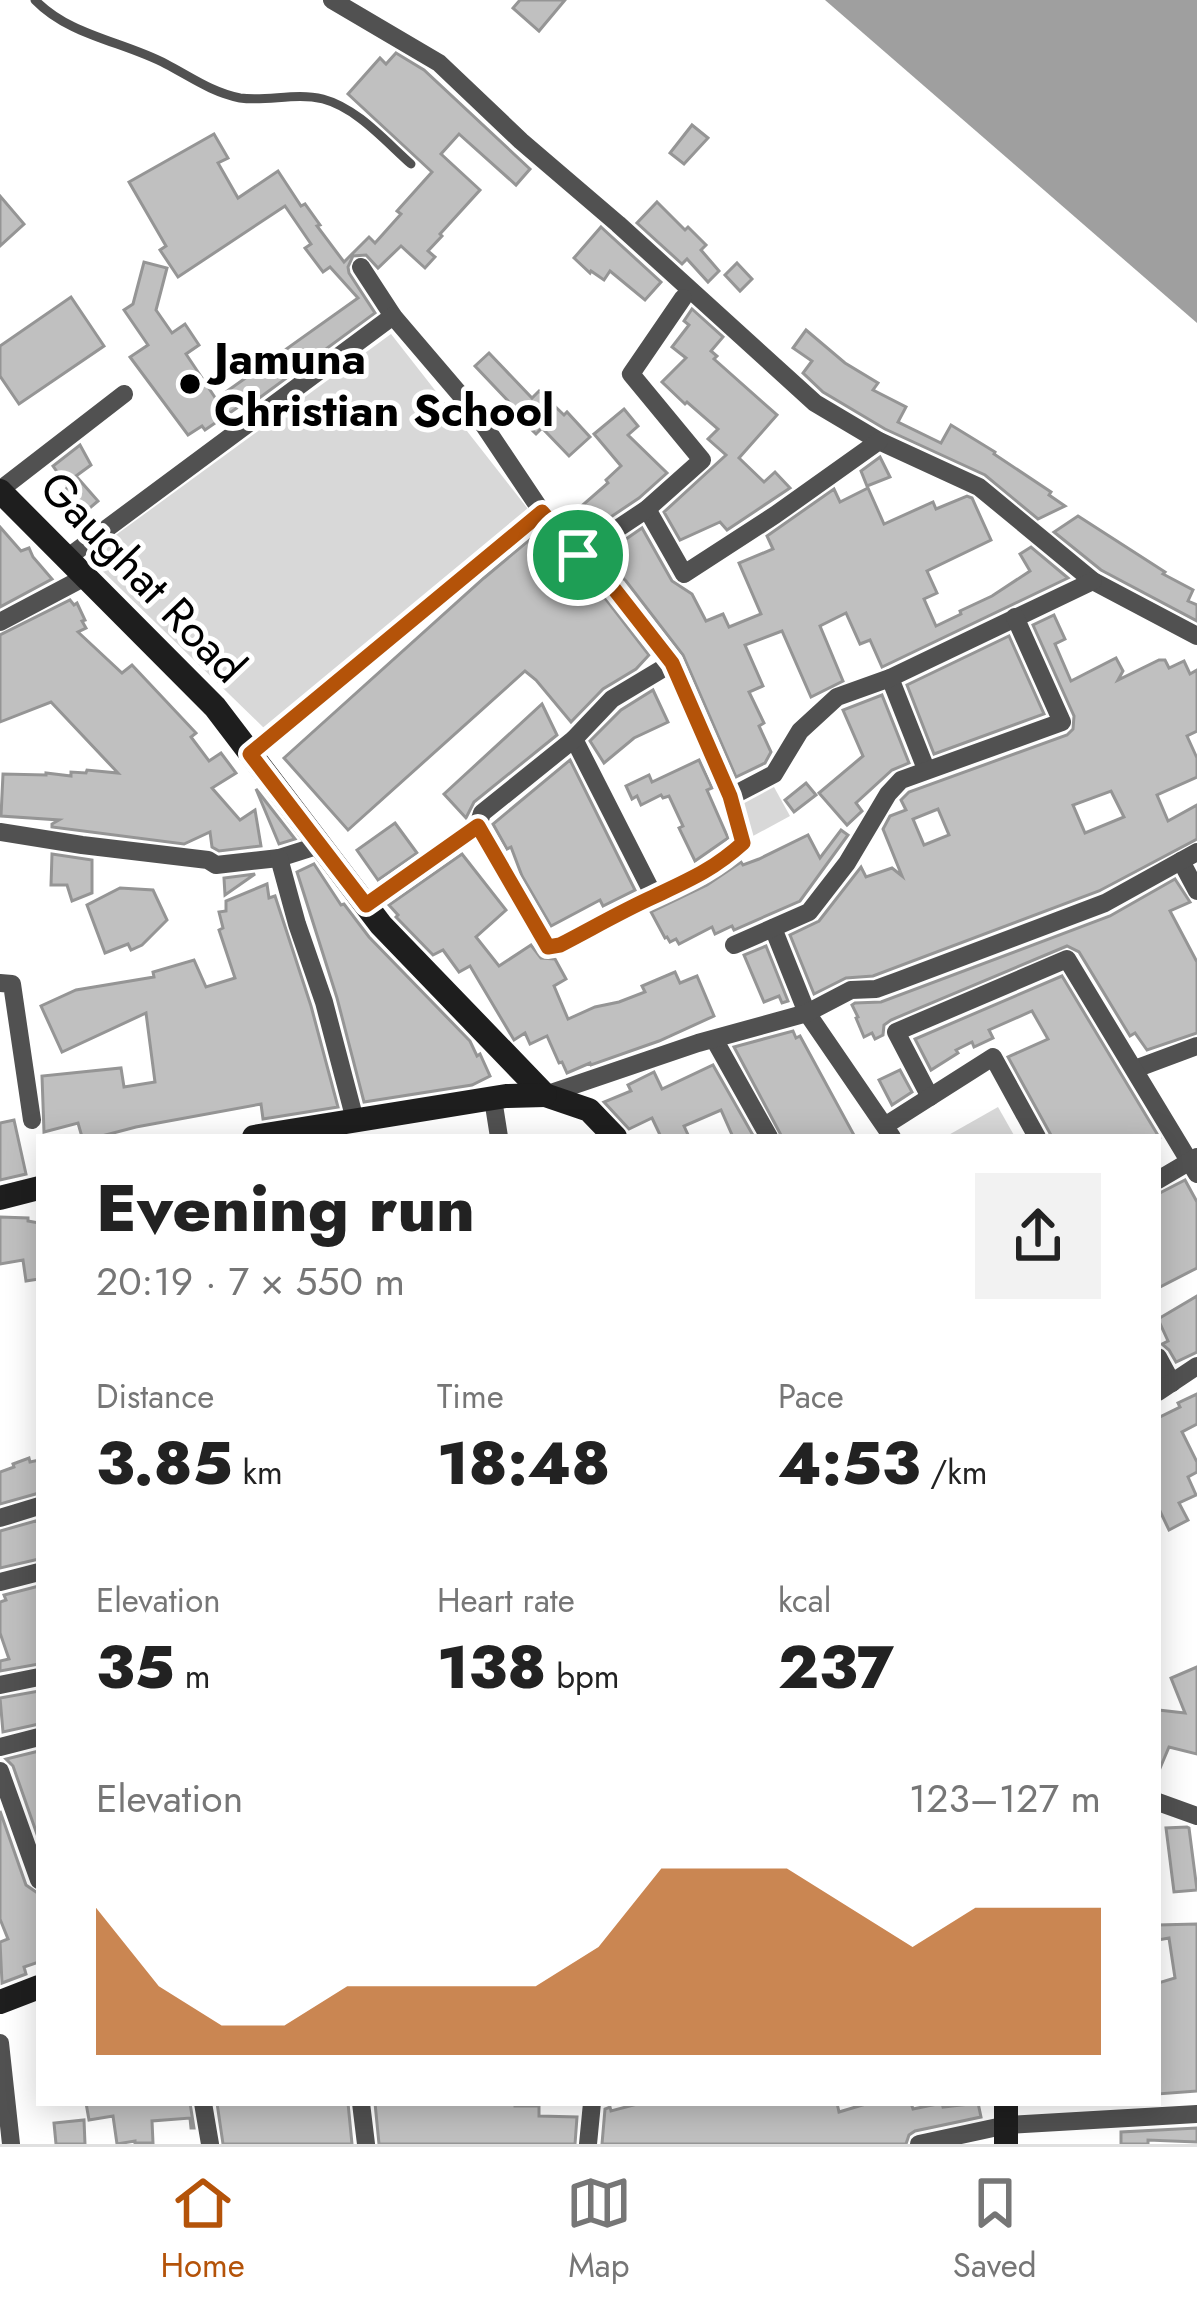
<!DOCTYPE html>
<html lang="en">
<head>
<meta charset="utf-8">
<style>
  :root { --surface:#fff; --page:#f2f2f2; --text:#222; --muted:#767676; --line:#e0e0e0; --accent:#b45309 }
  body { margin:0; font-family:Jost,sans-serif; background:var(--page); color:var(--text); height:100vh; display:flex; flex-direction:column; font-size:45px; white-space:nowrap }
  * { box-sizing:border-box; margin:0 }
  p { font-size:39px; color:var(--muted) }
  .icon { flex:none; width:66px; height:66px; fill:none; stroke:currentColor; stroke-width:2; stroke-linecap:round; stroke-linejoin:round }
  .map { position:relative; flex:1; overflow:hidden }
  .sheet { position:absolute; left:36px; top:1134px; width:1125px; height:972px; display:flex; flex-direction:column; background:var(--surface); border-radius:0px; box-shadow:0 6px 30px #0003 }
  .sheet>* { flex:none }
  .pin { position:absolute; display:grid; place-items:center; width:102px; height:102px; color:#fff; margin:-51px; border:6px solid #fff; border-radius:50%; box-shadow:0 3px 12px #0007 }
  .round { display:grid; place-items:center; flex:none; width:126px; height:126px; border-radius:0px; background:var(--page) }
  .head { display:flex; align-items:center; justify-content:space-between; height:204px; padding:0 60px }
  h1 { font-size:66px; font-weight:800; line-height:90px }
  .figures { display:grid; grid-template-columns:repeat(3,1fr); gap:18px; height:204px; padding:12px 60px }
  .figures div { display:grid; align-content:center }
  .figures b { font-size:60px; font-weight:800 }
  .figures small { font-size:33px; font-weight:400 }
  .figures p { font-size:33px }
  .chart { height:336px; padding:24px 60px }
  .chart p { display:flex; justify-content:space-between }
  .chart svg { width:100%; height:216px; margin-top:12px; fill:var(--accent); opacity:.7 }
  .tabs { display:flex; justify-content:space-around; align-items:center; height:168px; border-top:3px solid var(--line); background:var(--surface); font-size:33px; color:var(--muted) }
  .tabs a { display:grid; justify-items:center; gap:6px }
  .tabs .active { color:var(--accent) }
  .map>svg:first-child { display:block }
</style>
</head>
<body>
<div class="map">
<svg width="1197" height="2144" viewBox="0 0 1197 2144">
  <rect width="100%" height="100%" fill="#fff"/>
  <g fill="#d8d8d8">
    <polygon points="391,334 528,509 265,729 87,556"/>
    <polygon points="774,787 790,816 753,836 737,807"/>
    <polygon points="998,1107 1015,1137 945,1137"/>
  </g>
  <polygon fill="#9f9f9f" points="825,0 1197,0 1197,323"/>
  <g fill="#c0c0c0" stroke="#959595" stroke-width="3" fill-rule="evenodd">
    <polygon points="520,0 565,0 539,31 513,8"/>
    <polygon points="396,53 424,70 530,169 516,185 459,134 441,154 480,190 440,234 442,236 428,251 435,257 425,268 401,246 378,268 366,255 353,256 348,267 349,273 375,313 247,407 244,403 205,430 202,426 188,435 130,357 148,345 124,310 133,304 144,262 167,268 156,310 172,333 185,324 199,345 186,354 216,399 358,298 330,267 323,272 305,248 311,244 285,206 178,277 160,250 166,246 129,182 214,134 228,158 218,163 238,198 278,171 301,206 305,204 320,225 317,226 344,262 369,237 375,243 401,214 397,211 432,172 348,94 380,58 386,64"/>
    <polygon points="692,125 708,138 684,164 670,153"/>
    <polygon points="0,196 24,224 0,246"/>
    <polygon points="657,202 685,230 688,227 706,245 701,250 719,271 708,282 687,259 682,264 637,223"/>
    <polygon points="601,227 661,282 645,300 610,271 604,280 591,271 590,273 574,258"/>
    <polygon points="737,263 752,279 740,291 725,275"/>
    <polygon points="71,297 104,346 19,404 0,376 0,346"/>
    <polygon points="692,309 723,337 711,351 717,356 714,359 777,415 739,458 764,482 775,472 790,488 727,530 720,522 680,540 664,512 726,455 708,439 718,429 687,402 685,404 662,382 686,358 672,347 689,325 684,321"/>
    <polygon points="806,330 845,363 878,383 873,390 906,407 898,422 941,443 951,425 995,452 994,454 1051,492 1049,495 1065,506 1038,519 985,475 885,429 823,392 803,373 812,361 793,348"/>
    <polygon points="489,353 532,398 539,391 564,415 567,412 590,437 569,456 542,428 536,434 508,407 511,404 475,366"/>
    <polygon points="624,409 638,426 628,435 667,473 639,498 581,537 574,529 577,526 569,517 608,483 606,480 621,466 594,434"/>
    <polygon points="80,445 91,465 76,476 98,501 85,512 76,509 70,515 55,499 68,487 53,466"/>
    <polygon points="880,457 890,477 867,486 861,471"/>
    <polygon points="868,488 884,524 933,502 936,509 967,496 972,498 991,540 927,571 937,593 924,599 936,626 961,614 960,611 992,596 1030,571 1020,554 1031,547 1068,578 882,667 870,640 860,644 846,613 820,626 843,681 811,697 782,631 745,645 763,686 749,692 764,723 759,726 771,752 765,763 736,777 683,655 626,581 600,557 642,528 672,581 692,594 706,621 723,614 729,627 761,614 739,563 773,549 767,536 834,489 840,502"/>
    <polygon points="1078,516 1165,572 1163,574 1193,590 1188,601 1197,605 1197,621 1101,570 1054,532"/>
    <polygon points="0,527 21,551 29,548 33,557 52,579 0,607"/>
    <polygon points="540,531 568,564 605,598 649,655 636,669 603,689 571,722 536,680 525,671 348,830 284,758 484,578"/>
    <polygon points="70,600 74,605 77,603 85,620 82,621 86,628 78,632 122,673 132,665 196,733 191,737 209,761 221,753 236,773 212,788 240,820 255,810 261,846 219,851 212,847 210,832 184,844 52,827 52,824 59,820 1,816 3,774 46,775 46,773 71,776 71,772 86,773 87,770 118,773 51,702 0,722 0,635"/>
    <path d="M1054 615 1065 639 1055 644 1071 681 1116 658 1123 671 1118 680 1159 660H1165L1169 668 1184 661 1190 674 1197 670V731L1187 736 1197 758V777L1157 795 1168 821 1197 805V839L1099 891 873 976 846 978 814 994 790 935 819 921 861 867 866 877 892 868 902 876 883 829 890 816 906 810 901 800 909 792 1067 735 1073 729 1074 716 1033 625ZM1111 791 1124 817 1085 833 1073 805ZM938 809 949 835 924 845 913 819Z"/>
    <polygon points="1009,636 1044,714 934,754 907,685"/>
    <polygon points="653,690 668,722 634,738 604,763 590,741 621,710"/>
    <polygon points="882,695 909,763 892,770 856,803 862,811 847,825 819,793 863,756 843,710"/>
    <polygon points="542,704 557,735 474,802 466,818 444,794"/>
    <polygon points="570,760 635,890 603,906 600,900 551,926 522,876 511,847 507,849 493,824"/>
    <polygon points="699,760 712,788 707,790 728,838 695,861 679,828 683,826 669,796 663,798 661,795 641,805 637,796 632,799 626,786 649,775 652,782"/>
    <polygon points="806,783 816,795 794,812 785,800"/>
    <polygon points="256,789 295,839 279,844"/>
    <polygon points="395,823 417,853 378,880 357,850"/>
    <polygon points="841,830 848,835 800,901 734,930 732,926 715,934 712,927 679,944 676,939 670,942 667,937 665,938 651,912 707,885 741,862 743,865 759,859 808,835 820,858"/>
    <polygon points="52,854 92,860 92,893 72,901 67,885 51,885"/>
    <polygon points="462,854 506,910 476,937 499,966 531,945 541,958 555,959 566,979 554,986 568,1019 595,1007 619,1002 645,992 642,986 675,972 680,983 697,976 714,1016 659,1041 591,1065 590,1063 567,1073 562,1062 559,1063 547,1036 530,1044 525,1033 514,1040 470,966 459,972 443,950 433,955 396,917 398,915 389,905"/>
    <polygon points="314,864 341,905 344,904 369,937 470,1041 477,1056 480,1054 490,1076 472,1085 364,1102 337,998 297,872"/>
    <polygon points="255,874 225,895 224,878"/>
    <polygon points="1175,879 1190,902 1170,911 1197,962 1197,1033 1147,1050 1135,1033 1130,1036 1079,952 1067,946 891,1020 884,1025 883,1035 875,1039 872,1033 864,1037 856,1018 858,1017 852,1005 855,1003 881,1002 1110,916"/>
    <polygon points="267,884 269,898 275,896 311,1006 338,1107 263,1119 261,1104 136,1127 98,1137 82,1137 78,1123 44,1132 42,1076 121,1068 124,1087 155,1082 146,1013 62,1052 41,1006 76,990 154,977 153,972 194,960 206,987 235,978 219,930 223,928 219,912 226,911 226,901"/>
    <polygon points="120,888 153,890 167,920 142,945 131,950 128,944 105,953 87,905"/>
    <polygon points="766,946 788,1001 782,1003 779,996 764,1002 744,955"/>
    <polygon points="1062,976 1159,1137 1052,1137 1008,1057 1048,1039 1032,1011 989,1030 993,1038 974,1047 972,1042 956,1050 958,1053 931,1070 915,1039"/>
    <polygon points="793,1031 796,1038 800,1036 855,1137 782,1137 734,1047"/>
    <polygon points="713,1065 754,1137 733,1137 721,1110 684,1126 689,1137 661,1137 652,1118 629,1129 604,1102 631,1091 628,1085 654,1072 662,1089"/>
    <polygon points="900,1070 912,1092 892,1105 879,1080"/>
    <polygon points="14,1120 26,1174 0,1180 0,1123"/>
    <polygon points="1185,1180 1197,1202 1197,1268 1158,1288 1158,1194"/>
    <polygon points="0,1217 28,1218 28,1221 39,1223 39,1279 26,1281 23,1260 0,1264"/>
    <polygon points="1197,1296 1197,1352 1176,1362 1169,1350 1162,1344 1168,1341 1158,1319"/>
    <polygon points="1197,1394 1197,1424 1182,1432 1197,1462 1197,1472 1188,1477 1196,1495 1179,1503 1188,1520 1169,1530 1158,1507 1158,1418 1180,1407 1178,1403"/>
    <polygon points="29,1458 30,1462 39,1460 39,1493 0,1504 0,1472 14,1467 13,1464"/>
    <polygon points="39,1520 39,1559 0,1568 0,1531"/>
    <polygon points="39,1586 39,1664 0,1671 0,1661 9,1659 0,1633 0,1602 6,1600 4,1595"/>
    <polygon points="1197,1667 1197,1754 1169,1747 1158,1773 1158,1710 1185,1713 1171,1678"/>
    <polygon points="39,1691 39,1724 3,1732 0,1698"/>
    <polygon points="39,1751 39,1840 13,1766 6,1759"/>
    <polygon points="0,1811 26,1885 39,1894 39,1962 24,1967 26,1974 2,1983 0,1942 8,1939 0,1919"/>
    <polygon points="1187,1827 1189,1828 1197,1890 1174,1892 1166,1828"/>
    <polygon points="1197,1924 1197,2091 1158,2094 1158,1983 1175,1978 1169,1938 1158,1940 1158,1925"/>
    <polygon points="86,2103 190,2103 194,2128 191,2128 190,2118 152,2121 153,2143 135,2143 135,2141 117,2144 113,2116 89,2120"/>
    <polygon points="217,2103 348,2103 352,2144 223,2144"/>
    <polygon points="375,2103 515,2103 515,2106 539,2106 539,2116 577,2117 575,2144 379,2144"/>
    <polygon points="641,2103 837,2103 839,2112 869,2103 911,2103 913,2109 942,2103 943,2107 978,2103 981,2117 915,2131 909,2135 906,2144 602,2144 605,2109 610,2107 611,2111"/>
    <polygon points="84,2120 85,2144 56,2144 54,2123"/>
    <polygon points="1197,2128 1197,2142 1148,2140 1148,2144 1121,2144 1121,2132"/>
  </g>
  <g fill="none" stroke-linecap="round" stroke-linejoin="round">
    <path stroke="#515151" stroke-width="9" d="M35 0C70 36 122 41 166 64 191 77 211 92 240 98 268 102 295 92 323 99 357 108 385 141 411 164"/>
    <g stroke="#515151" stroke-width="18">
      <polyline points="332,0 439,63 521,141 618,224 815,403 879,441 979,487 1093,581 1197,636"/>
      <path d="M361 267 393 316 475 412 542 512 578 555 615 589 672 663 730 797 743 843C712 871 691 879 653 896 622 911 591 929 559 945L548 947 478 826"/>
      <polyline points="0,490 124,394"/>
      <polyline points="647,509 684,574 775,515 879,441"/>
      <polyline points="578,555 647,509 702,460 631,374 683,298"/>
      <polyline points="67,558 393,316"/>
      <polyline points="0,622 85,577"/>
      <polyline points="890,678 926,769"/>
      <polyline points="574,739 654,896"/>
      <polyline points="250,754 542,512"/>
      <polyline points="730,797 774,774 800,731 837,697 890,678 1093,581"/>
      <polyline points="0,832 82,845 208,860 216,865 279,858 320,845"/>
      <polyline points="279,858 297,924 324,1002 355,1120"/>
      <polyline points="1181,861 1197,891"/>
      <polyline points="366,905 478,826 482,813 574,739 612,699 672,663"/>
      <polyline points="773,928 807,1013 892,1137"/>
      <polyline points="734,945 809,912 847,863 888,794 901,780 1062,722 1015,617"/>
      <polyline points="0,983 12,984 32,1120"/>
      <polyline points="714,1039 769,1137"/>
      <polyline points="1135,1069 1197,1046"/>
      <polyline points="545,1095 698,1043 807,1013 851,990 876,989 898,981 1105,903 1197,852"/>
      <polyline points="930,1097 896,1032 1067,959 1197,1174"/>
      <polyline points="493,1099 499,1137"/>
      <polyline points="886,1125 993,1057 1037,1137"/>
      <polyline points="1158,1180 1197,1157"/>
      <polyline points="1158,1357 1172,1383"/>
      <polyline points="1158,1392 1197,1366"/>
      <polyline points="0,1518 39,1506"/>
      <polyline points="0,1582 39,1572"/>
      <polyline points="0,1685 39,1677"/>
      <polyline points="0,1747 39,1737"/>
      <polyline points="0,1771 39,1880"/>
      <polyline points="1158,1802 1197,1816"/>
      <polyline points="0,2043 11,2144"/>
      <polyline points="203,2103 210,2144"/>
      <polyline points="361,2103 366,2144"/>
      <polyline points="588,2144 592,2103"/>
      <polyline points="919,2144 1007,2125 1197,2114"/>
    </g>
    <g stroke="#1e1e1e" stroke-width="24">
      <polyline points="0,491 215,707 381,925 545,1095 589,1110 615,1137"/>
      <polyline points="254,1137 506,1096 545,1095"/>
      <polyline points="0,1198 39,1188"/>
      <polyline points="0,2002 39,1987"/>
      <polyline points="1006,2103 1006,2144"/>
    </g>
  </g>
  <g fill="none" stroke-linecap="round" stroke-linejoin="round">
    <defs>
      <path id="route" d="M542 512 578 555 615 590 672 663 730 796 743 843C713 870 689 880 653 897 622 911 591 929 560 945L548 947 478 826 366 905 250 754Z"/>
    </defs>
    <use href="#route" stroke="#fff" stroke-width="24"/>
    <use href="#route" stroke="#b45309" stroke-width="15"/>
  </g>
  <circle fill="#000" stroke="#fff" stroke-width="4.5" cx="190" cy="384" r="12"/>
  <g text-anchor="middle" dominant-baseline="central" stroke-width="10" stroke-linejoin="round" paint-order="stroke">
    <g font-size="45" font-weight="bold" fill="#000" stroke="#fff" text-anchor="start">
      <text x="214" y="358">Jamuna<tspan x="214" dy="52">Christian School</tspan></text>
    </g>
    <g font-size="45" fill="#000" stroke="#fff">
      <text transform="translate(143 577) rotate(46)">Gaughat Road</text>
    </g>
  </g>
</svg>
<div class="pin" style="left:578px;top:555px;background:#1e9e55"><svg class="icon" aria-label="arrive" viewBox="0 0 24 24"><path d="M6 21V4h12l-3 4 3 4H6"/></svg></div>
<section class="sheet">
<div class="head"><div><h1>Evening run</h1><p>20:19 · 7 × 550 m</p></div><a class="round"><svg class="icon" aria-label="share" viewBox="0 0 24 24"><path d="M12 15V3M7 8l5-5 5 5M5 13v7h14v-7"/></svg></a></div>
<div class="figures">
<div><p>Distance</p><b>3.85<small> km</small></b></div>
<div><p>Time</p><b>18:48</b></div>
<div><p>Pace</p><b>4:53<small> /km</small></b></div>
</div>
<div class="figures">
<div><p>Elevation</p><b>35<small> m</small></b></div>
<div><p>Heart rate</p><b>138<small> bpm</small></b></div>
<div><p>kcal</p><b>237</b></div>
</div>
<div class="chart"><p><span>Elevation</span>123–127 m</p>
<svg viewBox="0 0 160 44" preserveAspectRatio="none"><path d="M0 44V14L10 30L20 38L30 38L40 30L50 30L60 30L70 30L80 22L90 6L100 6L110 6L120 14L130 22L140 14L150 14L160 14V44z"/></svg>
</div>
</section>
</div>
<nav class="tabs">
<a class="active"><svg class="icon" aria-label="home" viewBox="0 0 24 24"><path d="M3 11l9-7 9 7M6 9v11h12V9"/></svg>Home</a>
<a><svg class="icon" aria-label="map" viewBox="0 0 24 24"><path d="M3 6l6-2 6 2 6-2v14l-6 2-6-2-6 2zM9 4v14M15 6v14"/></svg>Map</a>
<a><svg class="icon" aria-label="saved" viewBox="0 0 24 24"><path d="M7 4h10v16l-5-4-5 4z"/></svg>Saved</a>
</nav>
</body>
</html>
